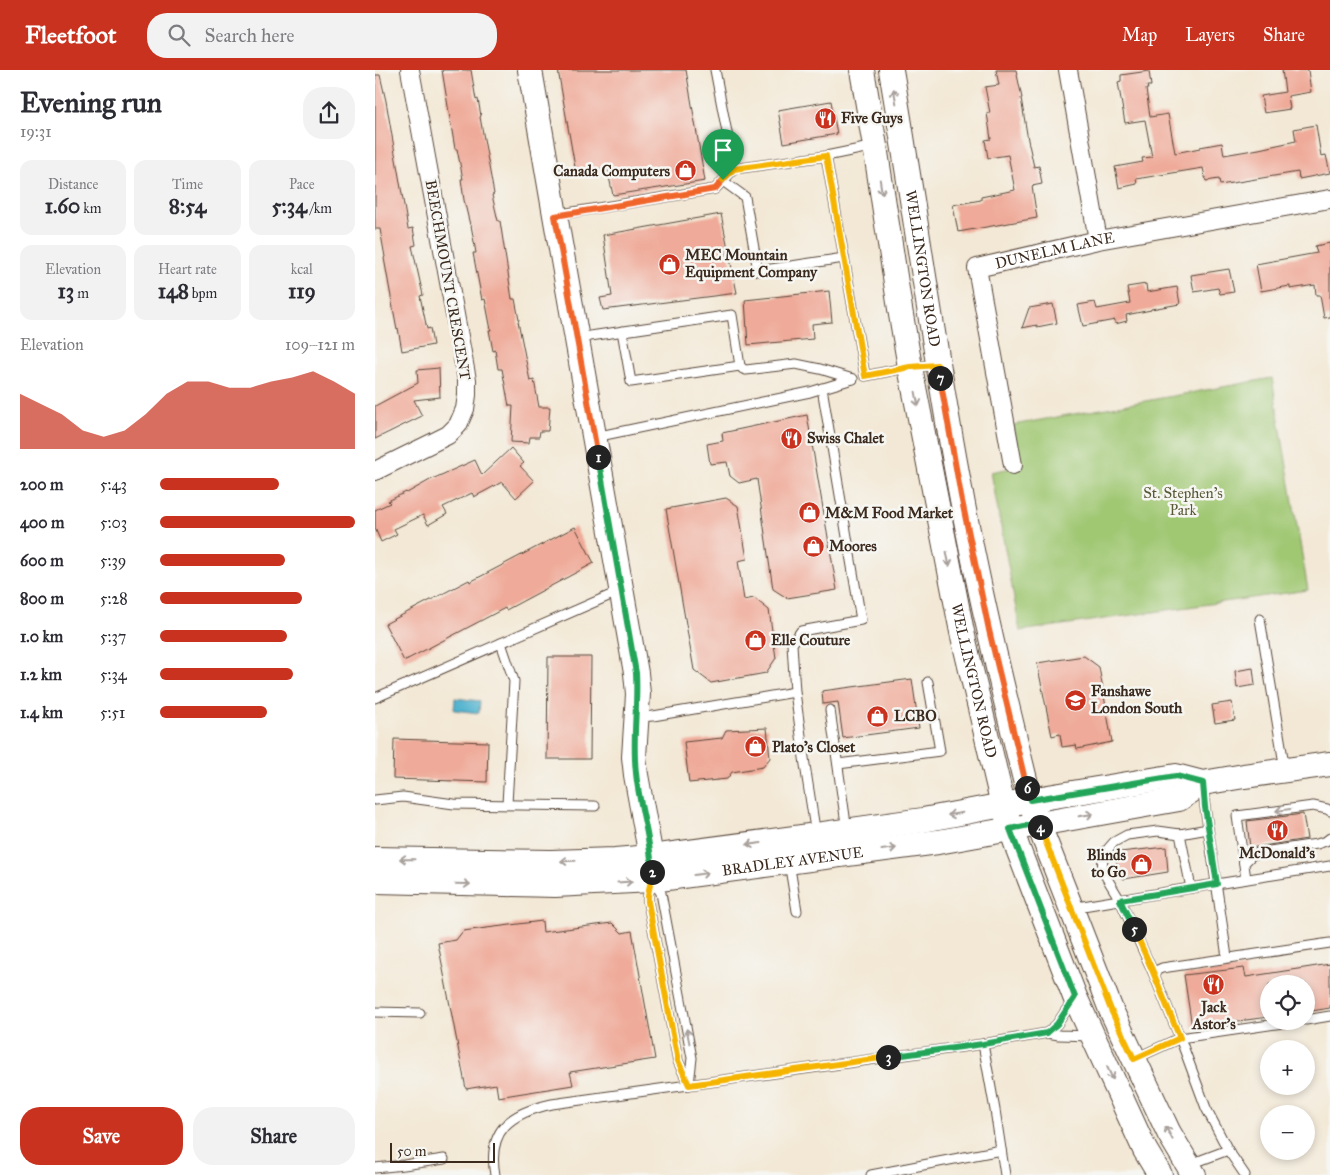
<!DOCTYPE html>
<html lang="en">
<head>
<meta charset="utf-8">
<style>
  :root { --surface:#fff; --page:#f2f2f3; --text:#2b2b33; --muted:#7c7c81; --accent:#c8321e }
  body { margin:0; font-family:"IM FELL Great Primer",serif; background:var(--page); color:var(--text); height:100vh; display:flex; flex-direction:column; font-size:19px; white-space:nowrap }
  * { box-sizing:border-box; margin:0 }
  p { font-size:16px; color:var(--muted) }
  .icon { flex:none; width:28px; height:28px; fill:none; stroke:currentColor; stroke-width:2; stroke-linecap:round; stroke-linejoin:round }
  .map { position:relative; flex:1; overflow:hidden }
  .panel { display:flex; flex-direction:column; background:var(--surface); width:375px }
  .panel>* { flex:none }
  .tools { position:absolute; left:885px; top:905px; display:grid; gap:10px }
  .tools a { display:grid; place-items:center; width:55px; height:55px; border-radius:50%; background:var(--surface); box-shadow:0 2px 8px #0003; font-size:25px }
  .scale { position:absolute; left:15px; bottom:12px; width:105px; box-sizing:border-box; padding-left:5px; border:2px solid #3b2a1e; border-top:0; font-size:14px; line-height:18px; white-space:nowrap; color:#3b2a1e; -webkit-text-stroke:4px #f6f6f2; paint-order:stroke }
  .pin { position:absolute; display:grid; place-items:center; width:42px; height:42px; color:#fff; margin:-51px -21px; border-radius:50% 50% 50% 0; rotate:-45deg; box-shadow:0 0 5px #0007 }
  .pin .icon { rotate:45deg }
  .km { position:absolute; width:25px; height:25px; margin:-12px; border-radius:50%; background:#222; color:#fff; font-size:14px; line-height:25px; text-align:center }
  .round { display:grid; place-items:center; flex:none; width:52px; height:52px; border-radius:20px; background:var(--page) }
  .head { display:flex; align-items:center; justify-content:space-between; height:85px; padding:0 20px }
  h1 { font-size:28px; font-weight:800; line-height:38px }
  .metrics { display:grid; grid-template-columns:repeat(3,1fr); gap:8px; height:85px; padding:5px 20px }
  .metrics div { display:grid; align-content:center; border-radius:12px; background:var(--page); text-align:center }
  .metrics b { font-size:21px; font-weight:800 }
  .metrics small { font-size:14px; font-weight:400 }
  .metrics p { font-size:14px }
  .chart { height:140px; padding:10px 20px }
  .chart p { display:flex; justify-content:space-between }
  .chart svg { width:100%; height:90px; margin-top:5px; fill:var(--accent); opacity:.7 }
  .cta { display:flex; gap:10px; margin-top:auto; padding:10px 20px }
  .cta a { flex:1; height:58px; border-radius:20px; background:var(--accent); color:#fff; font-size:20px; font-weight:800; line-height:58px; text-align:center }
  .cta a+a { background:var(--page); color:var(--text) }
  ul { padding:0 20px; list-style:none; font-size:16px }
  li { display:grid; grid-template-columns:80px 60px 1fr; align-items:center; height:38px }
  li i { height:12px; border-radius:6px; background:var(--accent) }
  header { display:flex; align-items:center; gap:30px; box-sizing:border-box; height:70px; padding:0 25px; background:var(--accent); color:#fff }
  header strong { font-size:24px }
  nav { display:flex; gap:28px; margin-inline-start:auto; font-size:18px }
  .search { width:350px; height:45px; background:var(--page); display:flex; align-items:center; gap:12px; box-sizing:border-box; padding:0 18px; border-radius:20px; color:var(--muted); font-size:19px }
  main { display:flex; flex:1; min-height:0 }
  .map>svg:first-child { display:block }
</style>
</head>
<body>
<header>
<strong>Fleetfoot</strong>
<div class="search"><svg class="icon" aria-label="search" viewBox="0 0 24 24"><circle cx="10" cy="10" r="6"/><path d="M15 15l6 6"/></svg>Search here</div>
<nav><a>Map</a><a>Layers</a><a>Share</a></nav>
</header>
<main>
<section class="panel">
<div class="head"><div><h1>Evening run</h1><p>19:31</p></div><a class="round"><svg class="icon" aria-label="share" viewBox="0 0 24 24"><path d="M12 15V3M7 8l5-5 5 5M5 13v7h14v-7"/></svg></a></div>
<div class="metrics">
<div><p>Distance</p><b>1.60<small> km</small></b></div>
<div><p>Time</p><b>8:54</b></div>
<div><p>Pace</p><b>5:34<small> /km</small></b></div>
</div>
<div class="metrics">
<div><p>Elevation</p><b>13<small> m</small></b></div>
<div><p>Heart rate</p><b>148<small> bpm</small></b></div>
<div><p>kcal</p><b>119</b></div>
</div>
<div class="chart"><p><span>Elevation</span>109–121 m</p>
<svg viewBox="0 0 160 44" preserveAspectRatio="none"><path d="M0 44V17L10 22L20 27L30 35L40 38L50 35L60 27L70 17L80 11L90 11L100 14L110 14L120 11L130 9L140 6L150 11L160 17V44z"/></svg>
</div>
<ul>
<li><b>200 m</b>5:43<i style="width:61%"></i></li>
<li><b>400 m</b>5:03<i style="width:100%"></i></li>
<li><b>600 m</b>5:39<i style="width:64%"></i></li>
<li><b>800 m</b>5:28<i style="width:73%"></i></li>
<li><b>1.0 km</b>5:37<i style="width:65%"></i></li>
<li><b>1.2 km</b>5:34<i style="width:68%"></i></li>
<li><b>1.4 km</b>5:51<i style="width:55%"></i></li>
</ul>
<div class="cta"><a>Save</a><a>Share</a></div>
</section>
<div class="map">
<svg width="955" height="1105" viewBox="0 0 955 1105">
  <rect width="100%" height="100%" fill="#f6f6f2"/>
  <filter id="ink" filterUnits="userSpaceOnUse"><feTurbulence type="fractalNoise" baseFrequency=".02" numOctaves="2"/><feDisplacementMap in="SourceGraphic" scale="10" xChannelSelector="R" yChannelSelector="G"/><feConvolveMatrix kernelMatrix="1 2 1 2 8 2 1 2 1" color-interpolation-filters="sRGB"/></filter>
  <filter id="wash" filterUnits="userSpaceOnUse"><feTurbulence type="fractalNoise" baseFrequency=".0096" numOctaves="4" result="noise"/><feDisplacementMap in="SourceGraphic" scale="20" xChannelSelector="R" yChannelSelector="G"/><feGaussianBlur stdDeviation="1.12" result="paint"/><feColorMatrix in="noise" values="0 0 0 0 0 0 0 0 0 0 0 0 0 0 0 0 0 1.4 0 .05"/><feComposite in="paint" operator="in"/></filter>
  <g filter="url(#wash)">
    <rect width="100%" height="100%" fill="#f3e8d5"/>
    <polygon fill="#a0c873" stroke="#6e7948" points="897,308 933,520 645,561 616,402 646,396 638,355"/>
    <polygon fill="#4eb1cd" stroke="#446e76" points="80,628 105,631 104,643 79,640"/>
    <g id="blocks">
      <g fill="#efaa99">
        <polygon points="67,0 96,0 101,30 103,29 106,46 105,47 119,124 117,125 123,151 125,151 137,229 140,229 144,250 143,251 155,311 159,310 164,337 175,337 173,361 165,361 164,367 155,367 154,373 136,372 138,336 134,336 127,299 123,299 120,280 118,281 114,260 116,260 110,229 107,230 98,183 101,183 96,155 95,155 89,130 86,109 88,109 82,79 80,79"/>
        <polygon points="183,0 311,0 330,111 238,125 232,98 201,103"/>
        <polygon points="621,0 641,0 647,28 646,28 653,70 659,97 664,96 667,114 657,116 662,148 583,162 578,135 606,130 606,127 640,120 633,85 613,88 610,70 616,69 612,43 615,43 610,17 624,15"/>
        <polygon points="907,0 933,0 936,22 913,26 915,39 889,43 886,26 910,22"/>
        <polygon points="774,1 776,16 772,16 773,19 771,19 775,47 793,44 800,83 825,78 825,77 847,73 849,85 884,79 921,71 919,59 941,55 946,86 951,85 955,103 924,109 923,102 845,115 844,109 831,111 828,98 761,109 762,114 744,118 740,97 768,92 767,88 777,87 770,50 750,53 743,12 746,11 746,5"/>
        <polygon points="0,5 5,5 11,31 33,159 38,158 41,175 37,176 48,225 45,226 52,259 55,258 58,275 27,281 23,258 22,259 18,238 9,188 10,187 5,159 0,159"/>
        <polygon points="456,31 462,64 409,73 403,40"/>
        <polygon points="346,144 362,223 228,240 225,228 237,226 228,165"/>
        <polygon points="955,173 955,247 949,248 945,225 941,225 940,215 915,219 915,216 886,221 881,194 942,183 940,176"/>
        <polygon points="854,199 859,222 845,224 843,218 819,222 816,205"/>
        <polygon points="771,214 772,222 802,217 805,234 776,239 776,240 751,245 752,251 740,254 740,250 708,256 703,235 720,232 722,239 755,233 752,217"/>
        <polygon points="454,221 457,252 437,254 438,269 373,275 370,230"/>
        <polygon points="678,234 682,253 662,257 662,255 647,258 654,238"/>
        <polygon points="64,298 65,327 39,330 47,346 0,369 0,336 43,313 42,300"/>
        <polygon points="432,345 462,520 412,528 398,519 382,409 364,413 355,406 352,392 335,394 332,374 348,371 347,363"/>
        <polygon points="136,378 149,393 145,396 159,411 141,428 127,412 99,427 97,423 68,437 72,444 53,455 48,445 19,459 22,464 6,472 0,458 0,440 15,433 13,431 31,422 32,423 55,410 100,390 107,405"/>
        <polygon points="351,428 363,436 372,489 363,491 369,530 379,528 394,540 401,588 391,603 336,613 319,600 291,439"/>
        <polygon points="200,457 219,493 131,540 130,538 29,591 10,554 94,510 95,512"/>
        <polygon points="709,586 724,597 737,672 702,679 701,675 687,677 685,664 677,666 662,593"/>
        <polygon points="173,587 216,587 215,689 172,689"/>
        <polygon points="878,598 880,615 862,618 860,601"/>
        <polygon points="537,609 544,658 468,668 463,632 448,634 447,621"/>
        <polygon points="857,632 860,650 840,653 837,635"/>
        <polygon points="392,658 395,688 388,697 357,702 352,709 314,713 309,672 347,668 351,660"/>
        <polygon points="19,669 113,672 112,712 18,709"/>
        <polygon points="928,744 932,769 875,778 872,751"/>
        <polygon points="791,777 793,802 749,809 743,805 741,786 745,782"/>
        <polygon points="167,851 168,862 237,853 247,863 257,861 280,989 195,1002 198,1015 123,1027 121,1014 91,1019 63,873 81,870 88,861"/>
        <polygon points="955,894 955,938 931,942 931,914 894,914 894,947 817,957 809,905 869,898 871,907"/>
      </g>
    </g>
  </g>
  <g filter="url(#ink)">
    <use href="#blocks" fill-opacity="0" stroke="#574639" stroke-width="1"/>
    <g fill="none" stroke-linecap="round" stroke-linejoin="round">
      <defs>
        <g id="lane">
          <polyline points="340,0 359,99"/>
          <polyline points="451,86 490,306 535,297 562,295"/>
          <polyline points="348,111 370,127 383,201 469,188"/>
          <polyline points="180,145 340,119 359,99 451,86 500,76"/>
          <polyline points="247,261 256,312 365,296"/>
          <polyline points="202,268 357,245 365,296 368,299 371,300 421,294 445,299 478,309"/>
          <polyline points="220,367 435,322 478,309"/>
          <polyline points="885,549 910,700"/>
          <polyline points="126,573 139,611 132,734"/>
          <polyline points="0,628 245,521"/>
          <polyline points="455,640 472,761"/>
          <polyline points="263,647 278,646 420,622"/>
          <polyline points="463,694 565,681 553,612"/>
          <polyline points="828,716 830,737 852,887"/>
          <polyline points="0,730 28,727 79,734 220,736"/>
          <polyline points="805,764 816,818"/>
          <polyline points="441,765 430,695 420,622 417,574 426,561 486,550 447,318"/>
          <polyline points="414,792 422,841"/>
          <polyline points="869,793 877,785 887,782 942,774 951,771 955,768"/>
          <polyline points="871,809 862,746 938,736 952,739 955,741"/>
          <polyline points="279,812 286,823 317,988 314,1014"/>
          <polyline points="276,813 273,825 273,832 303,991 314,1015"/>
          <polyline points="696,838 816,818 955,796"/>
          <polyline points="778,902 745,830 727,800 728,789 732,780 739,772 752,765 783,761 805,764 833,759"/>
          <polyline points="0,942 45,943"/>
          <polyline points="931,950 955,946"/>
          <polyline points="672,963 682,954 698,930"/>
          <polyline points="608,974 620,1040 630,1105"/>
          <polyline points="759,989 805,968 922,951"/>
          <polyline points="813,1095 853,1080"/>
          <polyline points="0,1098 29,1095 69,1089"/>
          <path d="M120 1105C112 1060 135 1043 177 1034L608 974 672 963 684 965 716 966"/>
          <polyline points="496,1105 626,1080"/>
          <polyline points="870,1105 853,1080 831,1038 805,968 778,902 787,898 955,873"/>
        </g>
        <g id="street">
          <polyline points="693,0 723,170"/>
          <path id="s1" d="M638 395 602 198 723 170 955 129"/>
          <polyline points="0,401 73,365 83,355 90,339 92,325 92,310 35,0"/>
        </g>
        <g id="secondary">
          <polyline points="155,0 180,145 261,603 263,624 259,687 261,705 276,787 277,802"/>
          <path id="s2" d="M487 0 500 76 525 239 535 297 587 562 628 735 643 779 700 927 770 1080 785 1105"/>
          <path id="s3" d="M516 0C540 141 559 283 586 424 605 527 630 628 655 730L663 753 736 940 794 1063 819 1105"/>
          <polyline points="0,789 176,792 240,790 276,787 427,767 548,750 655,730 801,706 828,713"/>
          <path id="s4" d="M0 811 180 815 277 810 563 772 804 729 828 713 869 706 955 694"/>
        </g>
      </defs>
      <use href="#lane" stroke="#574639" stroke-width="11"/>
      <use href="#street" stroke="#574639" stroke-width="20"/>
      <use href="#secondary" stroke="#574639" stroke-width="26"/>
      <use href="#lane" stroke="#fff" stroke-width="9"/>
      <use href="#street" stroke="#fff" stroke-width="18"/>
      <use href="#secondary" stroke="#fff" stroke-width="24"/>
    </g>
    <defs><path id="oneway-shaft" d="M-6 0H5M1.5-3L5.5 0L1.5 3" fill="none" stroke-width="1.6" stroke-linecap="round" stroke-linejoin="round" transform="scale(1.25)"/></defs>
    <g stroke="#a79f9a">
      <use href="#oneway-shaft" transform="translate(520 26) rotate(-100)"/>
      <use href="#oneway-shaft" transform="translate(506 117) rotate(81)"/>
      <use href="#oneway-shaft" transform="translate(542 329) rotate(79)"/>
      <use href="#oneway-shaft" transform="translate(573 489) rotate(79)"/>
      <use href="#oneway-shaft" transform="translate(908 740) rotate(172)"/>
      <use href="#oneway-shaft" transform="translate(580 744) rotate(170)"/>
      <use href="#oneway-shaft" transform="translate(711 745) rotate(-10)"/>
      <use href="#oneway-shaft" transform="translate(379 774) rotate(173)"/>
      <use href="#oneway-shaft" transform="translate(514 779) rotate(-8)"/>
      <use href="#oneway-shaft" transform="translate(32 789) rotate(-179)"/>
      <use href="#oneway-shaft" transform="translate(193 791) rotate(178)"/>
      <use href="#oneway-shaft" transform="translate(326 804) rotate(-8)"/>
      <use href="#oneway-shaft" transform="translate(250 812) rotate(-4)"/>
      <use href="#oneway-shaft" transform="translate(88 814) rotate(1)"/>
      <use href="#oneway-shaft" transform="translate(313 966) rotate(-101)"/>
      <use href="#oneway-shaft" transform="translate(735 1003) rotate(65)"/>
      <use href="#oneway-shaft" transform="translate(794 1063) rotate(-118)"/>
    </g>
  </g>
  <g fill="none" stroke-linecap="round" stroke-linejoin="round" filter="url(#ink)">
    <defs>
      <polyline id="split-1" points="223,387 180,146 340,119 348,110"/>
      <path id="split-2" d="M223 387 261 603C263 636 257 670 261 703 264 736 276 768 277 802"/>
      <path id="split-3" d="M277 802C277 812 272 821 273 832L303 991 314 1015 513 987"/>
      <polyline id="split-4" points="513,987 608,974 672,963 682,954 700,927 635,759 663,753 665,757"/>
      <polyline id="split-5" points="665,757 736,940 759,989 805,968 778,902 759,859"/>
      <polyline id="split-6" points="652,718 655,730 801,706 828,713 830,737 842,814 745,830 759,859"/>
      <polyline id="split-7" points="565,308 586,426 614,560 652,718"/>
      <polyline id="split-8" points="348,110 359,99 451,86 490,306 535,297 562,295 565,308"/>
    </defs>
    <use href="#split-1" stroke="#fff" stroke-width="10"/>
    <use href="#split-2" stroke="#fff" stroke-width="10"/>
    <use href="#split-3" stroke="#fff" stroke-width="10"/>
    <use href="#split-4" stroke="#fff" stroke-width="10"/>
    <use href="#split-5" stroke="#fff" stroke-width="10"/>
    <use href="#split-6" stroke="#fff" stroke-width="10"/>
    <use href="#split-7" stroke="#fff" stroke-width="10"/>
    <use href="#split-8" stroke="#fff" stroke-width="10"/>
    <use href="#split-1" stroke="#f0652b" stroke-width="6"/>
    <use href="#split-2" stroke="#22a559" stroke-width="6"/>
    <use href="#split-3" stroke="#f5b400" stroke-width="6"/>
    <use href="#split-4" stroke="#22a559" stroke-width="6"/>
    <use href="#split-5" stroke="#f5b400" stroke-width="6"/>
    <use href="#split-6" stroke="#22a559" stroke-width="6"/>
    <use href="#split-7" stroke="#f0652b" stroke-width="6"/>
    <use href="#split-8" stroke="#f5b400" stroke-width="6"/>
  </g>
  <defs>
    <symbol id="restaurant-disc" viewBox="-11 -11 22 22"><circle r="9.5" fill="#c8321e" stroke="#f6f6f2"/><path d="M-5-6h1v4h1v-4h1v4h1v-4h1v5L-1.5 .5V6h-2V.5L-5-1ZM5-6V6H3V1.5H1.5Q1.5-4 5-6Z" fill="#fff"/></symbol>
    <symbol id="shop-disc" viewBox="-11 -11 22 22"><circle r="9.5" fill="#c8321e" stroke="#f6f6f2"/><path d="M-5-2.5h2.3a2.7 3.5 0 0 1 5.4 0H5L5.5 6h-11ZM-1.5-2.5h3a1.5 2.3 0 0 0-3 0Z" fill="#fff"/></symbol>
    <symbol id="university-disc" viewBox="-11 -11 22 22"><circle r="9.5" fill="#c8321e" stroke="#f6f6f2"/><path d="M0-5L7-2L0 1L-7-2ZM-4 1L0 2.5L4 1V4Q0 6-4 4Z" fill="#fff"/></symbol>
  </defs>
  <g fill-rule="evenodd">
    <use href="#restaurant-disc" x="438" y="36" width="25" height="25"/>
    <use href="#shop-disc" x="298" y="88" width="25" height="25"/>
    <use href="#shop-disc" x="282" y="182" width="25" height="25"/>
    <use href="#restaurant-disc" x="404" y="356" width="25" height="25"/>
    <use href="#shop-disc" x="422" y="430" width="25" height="25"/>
    <use href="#shop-disc" x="426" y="464" width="25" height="25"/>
    <use href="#shop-disc" x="368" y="558" width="25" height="25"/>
    <use href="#university-disc" x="688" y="618" width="25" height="25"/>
    <use href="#shop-disc" x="490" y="634" width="25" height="25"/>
    <use href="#shop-disc" x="368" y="664" width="25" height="25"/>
    <use href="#restaurant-disc" x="890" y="748" width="25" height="25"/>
    <use href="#shop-disc" x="754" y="782" width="25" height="25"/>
    <use href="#restaurant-disc" x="826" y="902" width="25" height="25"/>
  </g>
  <g text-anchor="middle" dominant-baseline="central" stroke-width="5" stroke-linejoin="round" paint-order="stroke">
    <g font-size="15" font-weight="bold" fill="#3b2a1e" stroke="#f6f6f2" text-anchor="start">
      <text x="466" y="48">Five Guys</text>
      <text x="295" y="101" text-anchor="end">Canada Computers</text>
      <text x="310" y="185">MEC Mountain<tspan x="310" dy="17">Equipment Company</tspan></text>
      <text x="432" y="368">Swiss Chalet</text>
      <text x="450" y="443">M&amp;M Food Market</text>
      <text x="454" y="476">Moores</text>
      <text x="396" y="570">Elle Couture</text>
      <text x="716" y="621">Fanshawe<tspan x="716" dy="17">London South</tspan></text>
      <text x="519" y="646">LCBO</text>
      <text x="397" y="677">Plato's Closet</text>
      <text x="902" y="783" text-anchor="middle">McDonald's</text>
      <text x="751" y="785" text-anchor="end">Blinds<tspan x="751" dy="17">to Go</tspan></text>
      <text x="839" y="937" text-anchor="middle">Jack<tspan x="839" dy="17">Astor's</tspan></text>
    </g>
    <g font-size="15" fill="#3b2a1e" stroke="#f6f6f2">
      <text stroke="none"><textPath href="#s1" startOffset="280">DUNELM LANE</textPath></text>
      <text stroke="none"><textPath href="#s3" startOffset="201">WELLINGTON ROAD</textPath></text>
      <text transform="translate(73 210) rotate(80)">BEECHMOUNT CRESCENT</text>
      <text stroke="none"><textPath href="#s2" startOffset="621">WELLINGTON ROAD</textPath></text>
      <text stroke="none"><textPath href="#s4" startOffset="419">BRADLEY AVENUE</textPath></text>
    </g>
    <g font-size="15" fill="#595938" stroke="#f6f6f2">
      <text x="808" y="423">St. Stephen's<tspan x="808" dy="17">Park</tspan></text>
    </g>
  </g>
</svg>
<div class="tools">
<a><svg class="icon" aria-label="locate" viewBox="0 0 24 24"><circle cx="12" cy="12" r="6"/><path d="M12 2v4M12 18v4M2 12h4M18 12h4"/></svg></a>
<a>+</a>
<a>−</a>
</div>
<div class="scale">50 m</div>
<div class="pin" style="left:348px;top:110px;background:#1e9e55"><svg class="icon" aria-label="arrive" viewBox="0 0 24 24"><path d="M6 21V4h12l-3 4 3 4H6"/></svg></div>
<b class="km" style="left:223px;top:387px">1</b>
<b class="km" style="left:277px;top:802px">2</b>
<b class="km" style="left:513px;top:987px">3</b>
<b class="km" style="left:665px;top:757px">4</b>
<b class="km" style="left:759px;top:859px">5</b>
<b class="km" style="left:652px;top:718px">6</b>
<b class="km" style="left:565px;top:308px">7</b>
</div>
</main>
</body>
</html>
